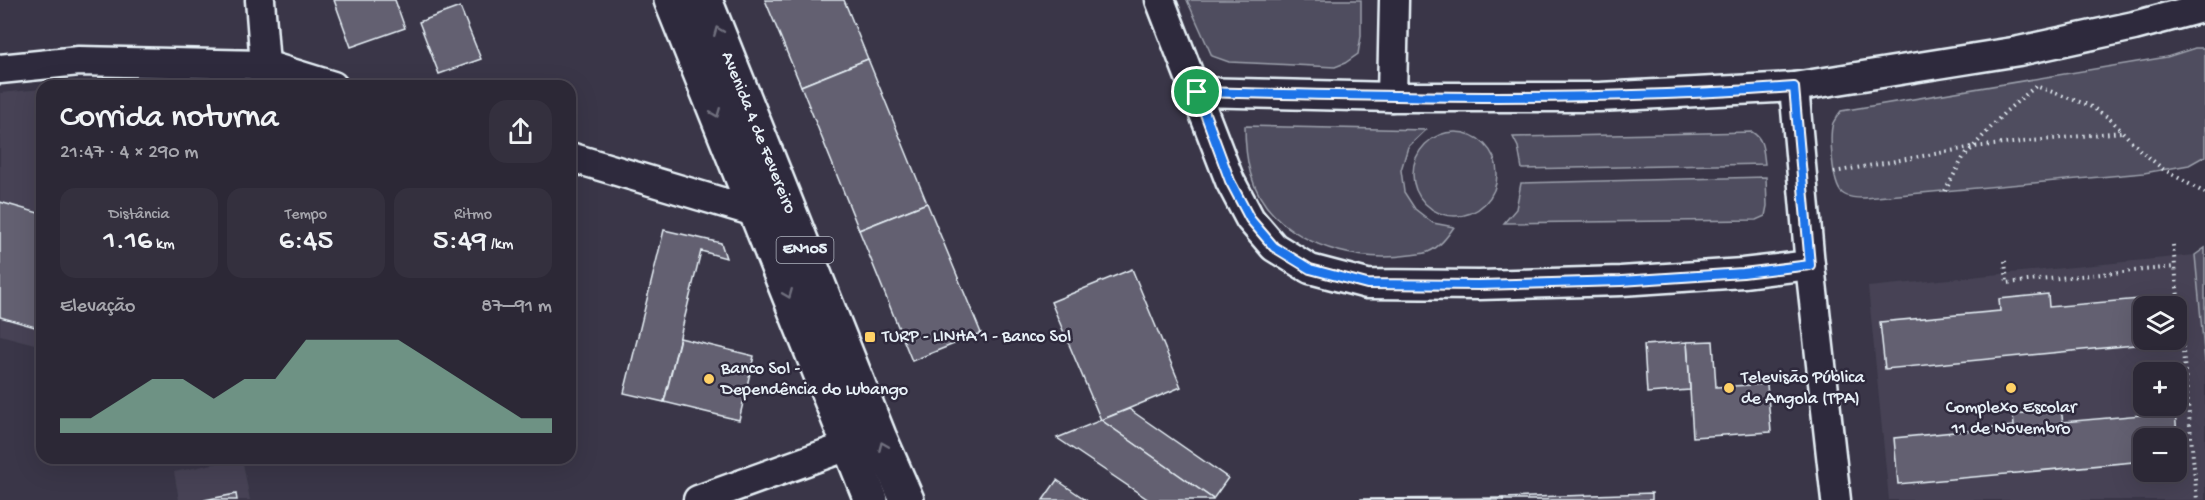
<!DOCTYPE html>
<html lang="pt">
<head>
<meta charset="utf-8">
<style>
  :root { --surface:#2c2836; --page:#34303e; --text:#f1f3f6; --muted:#a6a6ad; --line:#484451; --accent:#8abfa5 }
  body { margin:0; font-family:"Gochi Hand",sans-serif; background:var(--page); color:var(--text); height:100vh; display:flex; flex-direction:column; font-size:22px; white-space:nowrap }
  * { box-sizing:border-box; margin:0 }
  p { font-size:20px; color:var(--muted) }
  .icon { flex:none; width:33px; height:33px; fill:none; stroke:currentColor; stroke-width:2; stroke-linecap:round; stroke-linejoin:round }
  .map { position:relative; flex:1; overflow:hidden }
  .panel { position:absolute; left:36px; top:80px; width:540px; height:384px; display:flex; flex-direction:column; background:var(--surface); border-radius:18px; box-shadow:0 6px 24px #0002,0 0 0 2px var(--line) }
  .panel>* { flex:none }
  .tools { position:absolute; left:2133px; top:296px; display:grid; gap:12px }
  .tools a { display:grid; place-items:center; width:54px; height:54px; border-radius:12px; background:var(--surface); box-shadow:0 6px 24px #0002,0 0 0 2px var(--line); font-size:30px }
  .pin { position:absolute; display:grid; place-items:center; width:51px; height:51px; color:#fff; margin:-26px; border:3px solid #fff; border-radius:50%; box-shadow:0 2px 6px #0007 }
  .round { display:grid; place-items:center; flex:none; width:63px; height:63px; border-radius:18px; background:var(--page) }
  .headline { display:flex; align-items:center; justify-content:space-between; height:102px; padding:0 24px }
  h1 { font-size:33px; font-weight:600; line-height:45px }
  .figures { display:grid; grid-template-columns:repeat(3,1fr); gap:9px; height:102px; padding:6px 24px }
  .figures div { display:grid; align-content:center; border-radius:15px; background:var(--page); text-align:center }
  .figures b { font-size:30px; font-weight:600 }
  .figures small { font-size:16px; font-weight:400 }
  .figures p { font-size:16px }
  .chart { height:168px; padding:12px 24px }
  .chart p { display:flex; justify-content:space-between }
  .chart svg { width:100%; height:108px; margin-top:6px; fill:var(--accent); opacity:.7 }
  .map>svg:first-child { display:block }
</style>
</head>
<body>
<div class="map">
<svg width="2205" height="500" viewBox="0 0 2205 500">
  <rect width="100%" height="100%" fill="#3a3648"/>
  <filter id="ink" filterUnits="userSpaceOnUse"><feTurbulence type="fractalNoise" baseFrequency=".0167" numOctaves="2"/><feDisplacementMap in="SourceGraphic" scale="12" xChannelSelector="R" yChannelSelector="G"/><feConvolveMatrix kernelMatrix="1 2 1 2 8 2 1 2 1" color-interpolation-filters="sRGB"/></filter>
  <g filter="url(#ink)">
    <g fill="#464354" fill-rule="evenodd">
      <polygon points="42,89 42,346 0,335 0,93"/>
      <path d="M2195 255 2203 337H2205V500H1889L1868 287ZM2144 306H2176V339H2144ZM2144 372H2176V405H2144ZM2144 438H2176V471H2144Z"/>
      <polygon points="242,458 250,500 179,500 174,472"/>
    </g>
    <g fill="#504e5f" stroke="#9ca0ac" stroke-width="1.5">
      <polygon points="1187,0 1361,0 1361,36 1358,54 1345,63 1335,67 1229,62 1212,56"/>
      <path d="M2195 48H2205V156L2189 165 2144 173 1865 198C1857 198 1848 198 1842 193 1832 184 1829 135 1833 123 1835 119 1838 115 1841 111L2167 57Z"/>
      <path d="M1245 126 1426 130 1408 147 1401 170 1404 192 1415 209 1433 223 1454 227C1447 237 1440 247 1428 252 1423 254 1416 254 1410 255 1363 262 1309 250 1274 215 1250 191 1245 158 1245 126Z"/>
      <path d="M1752 132C1764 139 1763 151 1765 164L1522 169 1518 147 1513 137Z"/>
      <circle cx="1455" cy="174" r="42"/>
      <polygon points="1766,177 1767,206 1765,216 1756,220 1504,223 1516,209 1521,183"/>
      <polygon points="2205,248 2205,362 2195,255"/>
    </g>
    <g fill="#636171" stroke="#e8f1f8" stroke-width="1.5">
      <polygon points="334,0 395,0 405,28 351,47"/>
      <polygon points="765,0 844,0 868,59 801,86"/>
      <polygon points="460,7 481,59 439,74 419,22"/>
      <polygon points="868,59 927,203 859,230 801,86"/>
      <polygon points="0,202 42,214 42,329 0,317"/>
      <polygon points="927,203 981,333 912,361 859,230"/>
      <polygon points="664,230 721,243 726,258 701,251 664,402 624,393"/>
      <polygon points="1132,269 1181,387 1101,420 1051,302"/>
      <polygon points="2048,294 2049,307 2162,297 2162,306 2144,306 2144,339 2166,339 2166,342 1885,369 1880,322 2000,311 1999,299"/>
      <polygon points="680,338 754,356 739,420 664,402"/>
      <polygon points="1713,341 1716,387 1767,384 1771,432 1693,437 1687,342"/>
      <polygon points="1687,342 1690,390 1647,393 1644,345"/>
      <polygon points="1129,409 1228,478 1213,499 1101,420"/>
      <polygon points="2061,410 2063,422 2175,412 2179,458 2176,458 2176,438 2144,438 2144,461 1898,484 1894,438 2014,426 2013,414"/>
      <polygon points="1101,420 1213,499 1213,500 1149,500 1057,438"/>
      <polygon points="1057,480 1086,500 1043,500"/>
      <polygon points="1652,493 1652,500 1503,500 1503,498"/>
      <polygon points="236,494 237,500 204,500"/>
      <polygon points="1503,498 1503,500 1361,500 1361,499"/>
    </g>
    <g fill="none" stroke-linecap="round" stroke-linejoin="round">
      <defs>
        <g id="street">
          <polyline points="260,0 265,65 263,86"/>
          <polyline points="1160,0 1230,181 1250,219 1274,247 1310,269 1367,284 1479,285 1621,281 1743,273 1810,265"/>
          <polyline points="0,69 79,61 265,65 333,86"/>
          <polyline points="1794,87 1810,265 1836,500"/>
          <polyline points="1197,92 1392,97 1599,97 1794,87 2019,51 2134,26 2205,7"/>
          <polyline points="1392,97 1394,0"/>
          <polyline points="570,157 755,212"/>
          <polyline points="698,500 848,446"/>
        </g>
        <g id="primary">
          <polyline points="671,0 871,500"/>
          <polyline points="705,0 879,436 907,500"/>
        </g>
      </defs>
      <use href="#street" stroke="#e8f1f8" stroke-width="33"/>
      <use href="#primary" stroke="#e8f1f8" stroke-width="38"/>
      <g stroke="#e8f1f8" stroke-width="4" stroke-dasharray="1.5 4.5" stroke-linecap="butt">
        <polyline points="1834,172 1973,147 2121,132"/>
        <polyline points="1945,191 1963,158 2005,112 2036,86 2088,105 2108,117 2141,151 2163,169 2205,193"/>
        <polyline points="2173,245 2197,500"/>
        <polyline points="2005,261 2007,283 2175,267"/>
      </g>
      <use href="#street" stroke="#2f2a3d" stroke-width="28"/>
      <use href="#primary" stroke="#2f2a3d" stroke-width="33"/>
    </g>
    <defs><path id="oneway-chevron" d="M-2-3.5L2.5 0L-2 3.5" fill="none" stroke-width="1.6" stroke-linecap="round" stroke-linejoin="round" transform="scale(1.5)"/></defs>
    <g stroke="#70707e">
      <use href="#oneway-chevron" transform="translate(718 31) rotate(-112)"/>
      <use href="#oneway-chevron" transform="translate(716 113) rotate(68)"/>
      <use href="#oneway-chevron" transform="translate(788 294) rotate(68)"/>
      <use href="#oneway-chevron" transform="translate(883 446) rotate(-113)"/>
    </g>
  </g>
  <g fill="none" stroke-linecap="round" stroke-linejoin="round" filter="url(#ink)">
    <defs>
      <path id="route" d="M1794 87 1810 265 1743 273 1621 281 1479 285 1367 284 1310 269 1274 247 1250 219 1230 181 1197 92C1396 97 1595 102 1794 87Z"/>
    </defs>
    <use href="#route" stroke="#fff" stroke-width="12"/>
    <use href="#route" stroke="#1a73e8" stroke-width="8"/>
  </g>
  <g fill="#ffd166" stroke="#2f2a3d" stroke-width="2">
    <rect x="864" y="331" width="12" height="12" rx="3"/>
    <circle cx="709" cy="379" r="6"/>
    <circle cx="1729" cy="388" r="6"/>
    <circle cx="2011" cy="388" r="6"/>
  </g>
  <g text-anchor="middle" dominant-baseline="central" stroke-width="5" stroke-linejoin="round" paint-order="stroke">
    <rect fill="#2f2a3d" stroke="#b0b5c0" stroke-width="1.5" x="776.5" y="237" width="57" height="26" rx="4.5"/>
    <g font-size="16" font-weight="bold" fill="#e8f1f8">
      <text x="805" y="250">EN105</text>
    </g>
    <g font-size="18" fill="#e8f1f8" stroke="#2f2a3d">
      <text transform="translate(758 133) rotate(68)">Avenida 4 de Fevereiro</text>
    </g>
    <g font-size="18" fill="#e8f1f8" stroke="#2f2a3d" text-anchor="start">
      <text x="882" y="337">TURP - LINHA 1 - Banco Sol</text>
      <text x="721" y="369">Banco Sol -<tspan x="721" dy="21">Dependência do Lubango</tspan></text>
      <text x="1741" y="378">Televisão Pública<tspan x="1741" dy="21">de Angola (TPA)</tspan></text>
      <text x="2011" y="408" text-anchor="middle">Complexo Escolar<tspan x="2011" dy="21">11 de Novembro</tspan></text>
    </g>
  </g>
</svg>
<div class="tools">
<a><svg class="icon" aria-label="layers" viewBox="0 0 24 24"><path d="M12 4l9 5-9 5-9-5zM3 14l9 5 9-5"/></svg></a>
<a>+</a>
<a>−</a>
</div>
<div class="pin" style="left:1197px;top:92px;background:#1e9e55"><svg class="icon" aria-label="arrive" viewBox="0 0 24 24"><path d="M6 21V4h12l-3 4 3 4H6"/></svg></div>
<section class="panel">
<div class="headline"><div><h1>Corrida noturna</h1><p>21:47 · 4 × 290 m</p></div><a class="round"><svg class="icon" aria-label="share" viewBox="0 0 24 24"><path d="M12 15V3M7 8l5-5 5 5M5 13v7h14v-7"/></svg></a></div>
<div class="figures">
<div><p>Distância</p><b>1.16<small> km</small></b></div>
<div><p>Tempo</p><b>6:45</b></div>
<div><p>Ritmo</p><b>5:49<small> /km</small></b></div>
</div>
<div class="chart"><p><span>Elevação</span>87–91 m</p>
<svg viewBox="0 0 160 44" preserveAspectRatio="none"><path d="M0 44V38L10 38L20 30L30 22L40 22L50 30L60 22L70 22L80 6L90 6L100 6L110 6L120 14L130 22L140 30L150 38L160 38V44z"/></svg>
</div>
</section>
</div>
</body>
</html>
